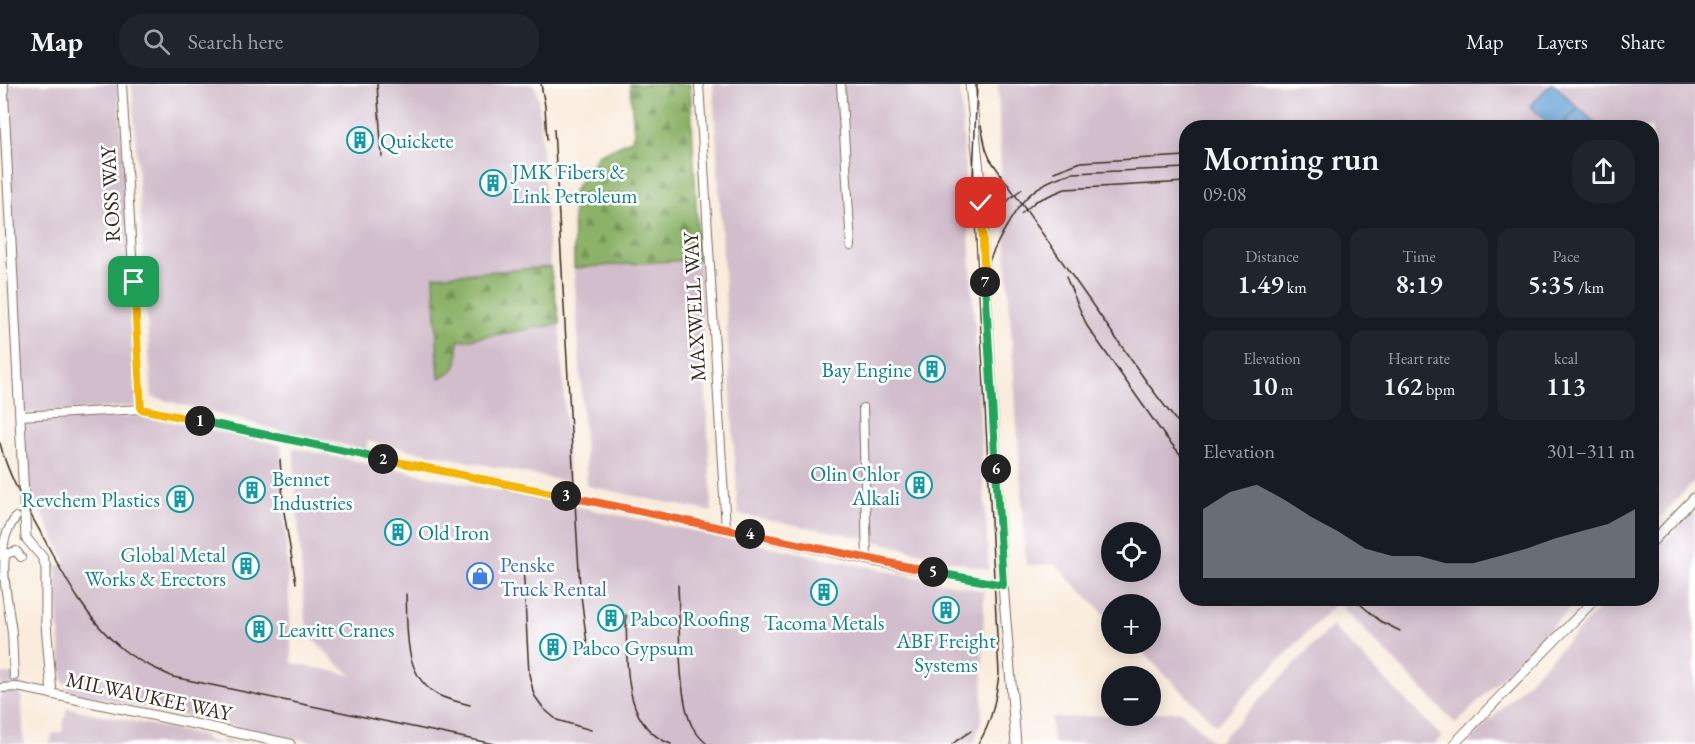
<!DOCTYPE html>
<html lang="en">
<head>
<meta charset="utf-8">
<style>
  :root { --surface:#171b24; --page:#20242c; --text:#f1f3f6; --muted:#9ea1a6; --line:#363941; --accent:#8c9099 }
  body { margin:0; font-family:"EB Garamond",serif; background:var(--page); color:var(--text); height:100vh; display:flex; flex-direction:column; font-size:22px; white-space:nowrap }
  * { box-sizing:border-box; margin:0 }
  p { font-size:20px; color:var(--muted) }
  .icon { flex:none; width:33px; height:33px; fill:none; stroke:currentColor; stroke-width:2; stroke-linecap:round; stroke-linejoin:round }
  .map { position:relative; flex:1; overflow:hidden }
  .panel { position:absolute; left:1179px; top:36px; width:480px; height:486px; display:flex; flex-direction:column; background:var(--surface); border-radius:24px; box-shadow:0 3px 15px #0003 }
  .panel>* { flex:none }
  .tools { position:absolute; left:1101px; top:438px; display:grid; gap:12px }
  .tools a { display:grid; place-items:center; width:60px; height:60px; border-radius:50%; background:var(--surface); box-shadow:0 3px 15px #0003; font-size:30px }
  .pin { position:absolute; display:grid; place-items:center; width:51px; height:51px; color:#fff; margin:-26px; border-radius:12px; box-shadow:0 3px 9px #0006 }
  .km { position:absolute; width:30px; height:30px; margin:-15px; border-radius:50%; background:#222; color:#fff; font-size:16px; line-height:30px; text-align:center }
  .round { display:grid; place-items:center; flex:none; width:63px; height:63px; border-radius:24px; background:var(--page) }
  .headline { display:flex; align-items:center; justify-content:space-between; height:102px; padding:0 24px }
  h1 { font-size:33px; font-weight:600; line-height:45px }
  .stats { display:grid; grid-template-columns:repeat(3,1fr); gap:9px; height:102px; padding:6px 24px }
  .stats div { display:grid; align-content:center; border-radius:15px; background:var(--page); text-align:center }
  .stats b { font-size:26px; font-weight:600 }
  .stats small { font-size:16px; font-weight:400 }
  .stats p { font-size:16px }
  .chart { height:168px; padding:12px 24px }
  .chart p { display:flex; justify-content:space-between }
  .chart svg { width:100%; height:108px; margin-top:6px; fill:var(--accent); opacity:.7 }
  header { display:flex; align-items:center; gap:36px; box-sizing:border-box; height:84px; padding:0 30px; background:var(--surface); border-bottom:2px solid var(--line) }
  header strong { font-size:28px }
  nav { display:flex; gap:33px; margin-inline-start:auto; font-size:21px }
  .search { width:420px; height:54px; background:var(--page); display:flex; align-items:center; gap:15px; box-sizing:border-box; padding:0 21px; border-radius:24px; color:var(--muted); font-size:22px }
  .map>svg:first-child { display:block }
</style>
</head>
<body>
<header>
<strong>Map</strong>
<div class="search"><svg class="icon" aria-label="search" viewBox="0 0 24 24"><circle cx="10" cy="10" r="6"/><path d="M15 15l6 6"/></svg>Search here</div>
<nav><a>Map</a><a>Layers</a><a>Share</a></nav>
</header>
<div class="map">
<svg width="1695" height="660" viewBox="0 0 1695 660">
  <defs>
    <pattern id="forest-firs" width="22" height="20" patternUnits="userSpaceOnUse" patternTransform="scale(1.5)"><rect width="22" height="20" fill="#8bb268"/><path d="M5 1l3.5 6h-7zM16 11l3.5 6h-7z" fill="#739155"/></pattern>
  </defs>
  <rect width="100%" height="100%" fill="#fff"/>
  <filter id="ink" filterUnits="userSpaceOnUse"><feTurbulence type="fractalNoise" baseFrequency=".0167" numOctaves="2"/><feDisplacementMap in="SourceGraphic" scale="12" xChannelSelector="R" yChannelSelector="G"/><feConvolveMatrix kernelMatrix="1 2 1 2 8 2 1 2 1" color-interpolation-filters="sRGB"/></filter>
  <filter id="wash" filterUnits="userSpaceOnUse"><feTurbulence type="fractalNoise" baseFrequency=".008" numOctaves="4" result="noise"/><feDisplacementMap in="SourceGraphic" scale="24" xChannelSelector="R" yChannelSelector="G"/><feGaussianBlur stdDeviation="1.35" result="paint"/><feColorMatrix in="noise" values="0 0 0 0 0 0 0 0 0 0 0 0 0 0 0 0 0 1.4 0 .05"/><feComposite in="paint" operator="in"/></filter>
  <g filter="url(#wash)">
    <rect width="100%" height="100%" fill="#f9ecdc"/>
    <g fill="#d1bdcb" fill-rule="evenodd">
      <polygon points="0,0 118,0 140,322 22,330"/>
      <polygon points="132,0 534,0 538,12 550,183 434,192 437,260 560,240 569,398 367,357 367,366 279,346 152,313"/>
      <polygon points="713,0 960,0 989,486 859,453 738,430"/>
      <path d="M998 0H1695V397L1652 441V44H1186V514L1579 515 1456 640 1337 518 1216 641 1134 560H1150V520H1112L1111 537 1055 480 1026 481 1000 72ZM1112 448H1150V488H1112Z"/>
      <polygon points="699,175 712,428 587,402 574,184"/>
      <polygon points="142,332 281,361 292,579 352,591 335,578 314,556 305,535 293,364 984,507 982,632 975,657 972,660 323,660 69,608 62,595 56,483 66,477 27,401 23,338"/>
      <polygon points="1695,426 1695,660 1467,660 1609,515 1652,514 1652,471"/>
      <polygon points="1332,542 1442,653 1435,660 1216,660"/>
      <polygon points="0,590 20,590 24,660 0,660"/>
      <polygon points="67,624 205,652 204,656 222,660 224,657 239,660 50,660 52,650 62,648"/>
      <polygon points="1181,627 1215,660 1053,660 1051,634 1111,631 1150,632 1151,629"/>
    </g>
    <g fill="url(#forest-firs)" stroke="#636e43" stroke-width="1.5">
      <polygon points="630,0 690,0 699,175 574,184 573,108 598,71 631,56 634,49"/>
      <path d="M550 183 560 240 458 257C458 278 461 285 439 294L434 192Z"/>
    </g>
    <g fill="#62a0d4" stroke="#4e6579" stroke-width="1.5">
      <polygon points="1551,0 1554,0 1578,24 1558,43 1552,43 1530,22"/>
      <polygon points="1579,24 1599,43 1560,43"/>
    </g>
  </g>
  <g filter="url(#ink)">
    <g fill="none" stroke-linecap="round" stroke-linejoin="round">
      <defs>
        <g id="minor">
          <polyline points="122,0 141,325"/>
          <polyline points="699,0 726,445"/>
          <polyline points="841,0 851,162"/>
          <polyline points="863,324 867,476"/>
          <polyline points="20,332 141,325 726,445 872,477 1003,501"/>
          <path d="M3 473C3 457 6 447 16 433"/>
          <path d="M14 592C13 578 13 563 12 549 10 530 0 484 6 470L16 467 21 473"/>
          <polyline points="0,604 17,603 52,610"/>
        </g>
        <g id="tertiary">
          <polyline points="3,0 26,454 43,474 46,484 46,540 52,610 290,660"/>
          <polyline points="970,0 979,87 1003,501 1016,660"/>
          <polyline points="1652,458 1695,413"/>
          <polyline points="1454,660 1596,514"/>
        </g>
      </defs>
      <use href="#minor" stroke="#7e6e60" stroke-width="10"/>
      <use href="#tertiary" stroke="#7e6e60" stroke-width="11"/>
      <use href="#minor" stroke="#fff" stroke-width="8"/>
      <use href="#tertiary" stroke="#fff" stroke-width="9"/>
      <g stroke="#3b2a1e" stroke-width="1.5">
        <polyline points="377,0 382,73"/>
        <polyline points="541,0 545,22 547,56"/>
        <path d="M977 0 973 92 999 590C996 614 992 639 978 660"/>
        <polyline points="981,42 986,65 990,75 1151,304 1174,334 1186,346"/>
        <polyline points="554,45 576,436 580,503 587,560"/>
        <polyline points="1054,88 1081,78 1186,72"/>
        <polyline points="1021,130 1036,117 1065,105 1186,98"/>
        <path d="M980 169C987 143 1000 120 1022 105"/>
        <polyline points="1066,193 1087,242 1164,351 1186,377"/>
        <path d="M981 199C985 184 992 170 999 156 1018 120 1031 99 1073 89L1186 84"/>
        <path d="M0 359C8 392 26 422 42 451 64 492 85 534 121 564 136 577 155 584 173 593L494 660"/>
        <polyline points="280,376 284,428 296,499"/>
        <polyline points="523,480 529,590 534,611 544,625 557,636 591,646"/>
        <path d="M678 501C680 536 677 612 692 642 696 649 701 655 707 660"/>
        <path d="M406 510C408 545 402 591 438 611 448 616 460 618 470 621"/>
        <polyline points="1353,514 1380,537 1400,547"/>
        <path d="M626 531C628 574 620 642 671 660"/>
        <polyline points="952,660 971,647"/>
      </g>
    </g>
  </g>
  <g fill="none" stroke-linecap="round" stroke-linejoin="round" filter="url(#ink)">
    <defs>
      <polyline id="split-1" points="134,198 141,325 200,337"/>
      <polyline id="split-2" points="200,337 383,375"/>
      <polyline id="split-3" points="383,375 566,412"/>
      <polyline id="split-4" points="566,412 750,450"/>
      <polyline id="split-5" points="750,450 933,488"/>
      <polyline id="split-6" points="933,488 1003,501 996,385"/>
      <polyline id="split-7" points="985,198 996,385"/>
      <polyline id="split-8" points="981,119 985,198"/>
    </defs>
    <use href="#split-1" stroke="#fff" stroke-width="12"/>
    <use href="#split-2" stroke="#fff" stroke-width="12"/>
    <use href="#split-3" stroke="#fff" stroke-width="12"/>
    <use href="#split-4" stroke="#fff" stroke-width="12"/>
    <use href="#split-5" stroke="#fff" stroke-width="12"/>
    <use href="#split-6" stroke="#fff" stroke-width="12"/>
    <use href="#split-7" stroke="#fff" stroke-width="12"/>
    <use href="#split-8" stroke="#fff" stroke-width="12"/>
    <use href="#split-1" stroke="#f5b400" stroke-width="8"/>
    <use href="#split-2" stroke="#22a559" stroke-width="8"/>
    <use href="#split-3" stroke="#f5b400" stroke-width="8"/>
    <use href="#split-4" stroke="#f0652b" stroke-width="8"/>
    <use href="#split-5" stroke="#f0652b" stroke-width="8"/>
    <use href="#split-6" stroke="#22a559" stroke-width="8"/>
    <use href="#split-7" stroke="#22a559" stroke-width="8"/>
    <use href="#split-8" stroke="#f5b400" stroke-width="8"/>
  </g>
  <defs>
    <symbol id="building-ring" viewBox="-11 -11 22 22"><circle r="9.5" fill="#fff" stroke="#0f9aa8" stroke-width="1.5"/><path d="M-4-6H4V6H1V3H-1V6H-4ZM-2.5-4.3h1.7v1.8h-1.7ZM.8-4.3h1.7v1.8H.8ZM-2.5-1h1.7V.8h-1.7ZM.8-1h1.7V.8H.8Z" fill="#0f9aa8"/></symbol>
    <symbol id="shop-ring" viewBox="-11 -11 22 22"><circle r="9.5" fill="#fff" stroke="#3f7fe0" stroke-width="1.5"/><path d="M-5-2.5h2.3a2.7 3.5 0 0 1 5.4 0H5L5.5 6h-11ZM-1.5-2.5h3a1.5 2.3 0 0 0-3 0Z" fill="#3f7fe0"/></symbol>
  </defs>
  <g fill-rule="evenodd">
    <use href="#building-ring" x="345" y="41" width="30" height="30"/>
    <use href="#building-ring" x="478" y="84" width="30" height="30"/>
    <use href="#building-ring" x="917" y="270" width="30" height="30"/>
    <use href="#building-ring" x="904" y="386" width="30" height="30"/>
    <use href="#building-ring" x="237" y="391" width="30" height="30"/>
    <use href="#building-ring" x="165" y="400" width="30" height="30"/>
    <use href="#building-ring" x="383" y="433" width="30" height="30"/>
    <use href="#building-ring" x="231" y="467" width="30" height="30"/>
    <use href="#shop-ring" x="465" y="477" width="30" height="30"/>
    <use href="#building-ring" x="809" y="493" width="30" height="30"/>
    <use href="#building-ring" x="931" y="511" width="30" height="30"/>
    <use href="#building-ring" x="596" y="519" width="30" height="30"/>
    <use href="#building-ring" x="244" y="530" width="30" height="30"/>
    <use href="#building-ring" x="538" y="548" width="30" height="30"/>
  </g>
  <g text-anchor="middle" dominant-baseline="central" stroke-width="5" stroke-linejoin="round" paint-order="stroke">
    <g font-size="21" fill="#0d838f" stroke="#fff" text-anchor="start">
      <text x="380" y="56">Quickete</text>
      <text x="512" y="87">JMK Fibers &amp;<tspan x="512" dy="24">Link Petroleum</tspan></text>
      <text x="912" y="285" text-anchor="end">Bay Engine</text>
      <text x="900" y="389" text-anchor="end">Olin Chlor<tspan x="900" dy="24">Alkali</tspan></text>
      <text x="272" y="394">Bennet<tspan x="272" dy="24">Industries</tspan></text>
      <text x="160" y="415" text-anchor="end">Revchem Plastics</text>
      <text x="418" y="448">Old Iron</text>
      <text x="226" y="470" text-anchor="end">Global Metal<tspan x="226" dy="24">Works &amp; Erectors</tspan></text>
      <text x="630" y="534">Pabco Roofing</text>
      <text x="824" y="538" text-anchor="middle">Tacoma Metals</text>
      <text x="278" y="545">Leavitt Cranes</text>
      <text x="946" y="556" text-anchor="middle">ABF Freight<tspan x="946" dy="24">Systems</tspan></text>
      <text x="572" y="563">Pabco Gypsum</text>
    </g>
    <g font-size="21" fill="#3b2a1e" stroke="#fff">
      <text transform="translate(110 110) rotate(-93)">ROSS WAY</text>
      <text transform="translate(694 223) rotate(-93)">MAXWELL WAY</text>
      <text transform="translate(149 612) rotate(12)">MILWAUKEE WAY</text>
    </g>
    <g font-size="21" fill="#366cbe" stroke="#fff" text-anchor="start">
      <text x="500" y="480">Penske<tspan x="500" dy="24">Truck Rental</tspan></text>
    </g>
  </g>
</svg>
<div class="tools">
<a><svg class="icon" aria-label="locate" viewBox="0 0 24 24"><circle cx="12" cy="12" r="6"/><path d="M12 2v4M12 18v4M2 12h4M18 12h4"/></svg></a>
<a>+</a>
<a>−</a>
</div>
<div class="pin" style="left:134px;top:198px;background:#1e9e55"><svg class="icon" aria-label="arrive" viewBox="0 0 24 24"><path d="M6 21V4h12l-3 4 3 4H6"/></svg></div>
<div class="pin" style="left:981px;top:119px;background:#d93025"><svg class="icon" aria-label="check" viewBox="0 0 24 24"><path d="M5 12l5 5 9-10"/></svg></div>
<b class="km" style="left:200px;top:337px">1</b>
<b class="km" style="left:383px;top:375px">2</b>
<b class="km" style="left:566px;top:412px">3</b>
<b class="km" style="left:750px;top:450px">4</b>
<b class="km" style="left:933px;top:488px">5</b>
<b class="km" style="left:996px;top:385px">6</b>
<b class="km" style="left:985px;top:198px">7</b>
<section class="panel">
<div class="headline"><div><h1>Morning run</h1><p>09:08</p></div><a class="round"><svg class="icon" aria-label="share" viewBox="0 0 24 24"><path d="M12 15V3M7 8l5-5 5 5M5 13v7h14v-7"/></svg></a></div>
<div class="stats">
<div><p>Distance</p><b>1.49<small> km</small></b></div>
<div><p>Time</p><b>8:19</b></div>
<div><p>Pace</p><b>5:35<small> /km</small></b></div>
</div>
<div class="stats">
<div><p>Elevation</p><b>10<small> m</small></b></div>
<div><p>Heart rate</p><b>162<small> bpm</small></b></div>
<div><p>kcal</p><b>113</b></div>
</div>
<div class="chart"><p><span>Elevation</span>301–311 m</p>
<svg viewBox="0 0 160 44" preserveAspectRatio="none"><path d="M0 44V16L10 9L20 6L30 12L40 19L50 25L60 32L70 35L80 35L90 38L100 38L110 35L120 32L130 28L140 25L150 22L160 16V44z"/></svg>
</div>
</section>
</div>
</body>
</html>
